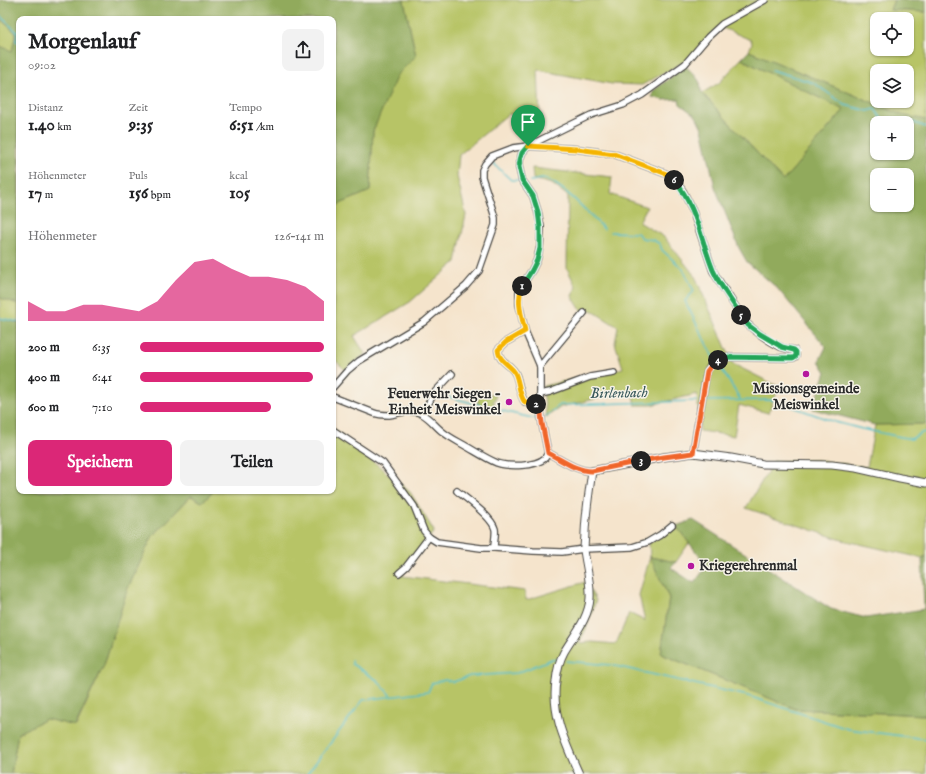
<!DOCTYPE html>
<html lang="de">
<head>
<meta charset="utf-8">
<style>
  :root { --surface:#fff; --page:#f2f2f2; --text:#202124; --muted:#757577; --accent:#db2777 }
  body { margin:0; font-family:"IM FELL English",serif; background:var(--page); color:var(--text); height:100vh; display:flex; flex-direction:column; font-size:15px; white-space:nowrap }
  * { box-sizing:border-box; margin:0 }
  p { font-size:13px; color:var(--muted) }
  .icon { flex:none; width:22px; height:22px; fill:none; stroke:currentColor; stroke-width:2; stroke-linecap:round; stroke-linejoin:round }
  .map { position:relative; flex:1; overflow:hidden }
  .drawer { position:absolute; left:16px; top:16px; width:320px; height:478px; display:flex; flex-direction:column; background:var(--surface); border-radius:8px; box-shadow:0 1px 3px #0004 }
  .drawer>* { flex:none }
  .controls { position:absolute; left:870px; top:12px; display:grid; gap:8px }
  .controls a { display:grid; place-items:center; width:44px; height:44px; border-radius:8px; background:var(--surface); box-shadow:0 1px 3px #0004; font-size:20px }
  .pin { position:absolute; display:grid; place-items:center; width:34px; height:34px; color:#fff; margin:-41px -17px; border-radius:50% 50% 50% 0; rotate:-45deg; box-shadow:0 0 4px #0007 }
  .pin .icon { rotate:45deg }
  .km { position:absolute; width:20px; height:20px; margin:-10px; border-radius:50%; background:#222; color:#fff; font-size:11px; line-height:20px; text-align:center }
  .round { display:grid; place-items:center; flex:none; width:42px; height:42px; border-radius:8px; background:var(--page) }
  .head { display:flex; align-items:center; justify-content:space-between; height:68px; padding:0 12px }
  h1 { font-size:22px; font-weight:700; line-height:30px }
  .metrics { display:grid; grid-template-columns:repeat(3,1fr); gap:6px; height:68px; padding:4px 12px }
  .metrics div { display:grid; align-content:center }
  .metrics b { font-size:17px; font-weight:700 }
  .metrics small { font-size:11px; font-weight:400 }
  .metrics p { font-size:11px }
  .chart { height:112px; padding:8px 12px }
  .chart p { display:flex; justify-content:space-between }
  .chart svg { width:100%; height:72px; margin-top:4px; fill:var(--accent); opacity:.7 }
  .cta { display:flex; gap:8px; margin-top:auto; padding:8px 12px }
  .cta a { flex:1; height:46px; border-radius:8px; background:var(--accent); color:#fff; font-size:16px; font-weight:700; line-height:46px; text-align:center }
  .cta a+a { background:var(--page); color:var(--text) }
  ul { padding:0 12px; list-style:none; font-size:13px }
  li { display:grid; grid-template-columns:64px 48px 1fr; align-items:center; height:30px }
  li i { height:10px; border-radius:5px; background:var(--accent) }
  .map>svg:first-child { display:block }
</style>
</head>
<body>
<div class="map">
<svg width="926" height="774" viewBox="0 0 926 774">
  <rect width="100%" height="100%" fill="#f7f3e8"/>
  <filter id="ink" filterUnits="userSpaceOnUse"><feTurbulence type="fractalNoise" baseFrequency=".025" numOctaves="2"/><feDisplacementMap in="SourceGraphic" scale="8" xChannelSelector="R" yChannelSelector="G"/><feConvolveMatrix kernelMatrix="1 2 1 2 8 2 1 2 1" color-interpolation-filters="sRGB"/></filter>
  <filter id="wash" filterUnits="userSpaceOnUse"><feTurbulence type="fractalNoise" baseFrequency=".012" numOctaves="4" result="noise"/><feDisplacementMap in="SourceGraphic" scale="16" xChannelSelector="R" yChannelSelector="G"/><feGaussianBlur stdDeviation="0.9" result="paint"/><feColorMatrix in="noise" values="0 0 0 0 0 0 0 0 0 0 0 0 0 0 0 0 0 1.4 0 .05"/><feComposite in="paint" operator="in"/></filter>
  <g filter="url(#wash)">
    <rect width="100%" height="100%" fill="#f5e4cc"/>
    <g fill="#b7c466" stroke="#717848" fill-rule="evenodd">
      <path d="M404 0H894L890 10 926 12V120L902 115 749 51 752 43 751 40 723 28 718 30 695 56 642 85 612 84 538 70 540 118 508 114 459 155 457 176 466 215 456 262 410 302 354 336 365 354 345 370 333 358V207L370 191 373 131 397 74 416 56ZM877 19H907V49H877ZM877 71H907V101H877Z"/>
      <polygon points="0,19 16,32 12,52 0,46"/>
      <polygon points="741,59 844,110 783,181 702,93 719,83"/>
      <polygon points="532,168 612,177 610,194 647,207 639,222 664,237 695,276 733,364 779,387 768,413 739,405 734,436 700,431 697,394 651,405 635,405 632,390 561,407 546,417 543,386 623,368 615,343 618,327 591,310 582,312 572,296 576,287 567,268 568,196 552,184 533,179"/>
      <polygon points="0,298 19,304 19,323 0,318"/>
      <polygon points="496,394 495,399 493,402 495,403 495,408 478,404 477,395"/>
      <polygon points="926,424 926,556 922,558 842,540 746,508 774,461 817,460 867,467 875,425"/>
      <polygon points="333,428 410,492 434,531 402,576 525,591 526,600 585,582 596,600 586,629 579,643 592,642 616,644 629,613 645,621 639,595 650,557 649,543 676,526 689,543 676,562 650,557 669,598 661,654 796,709 926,715 926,774 11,774 18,733 46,718 76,726 104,665 127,590 152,537 191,496 202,502 214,491 333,491"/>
    </g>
    <g fill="#91aa5b" stroke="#5e6a43" fill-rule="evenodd">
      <polygon points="0,0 405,0 404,1 416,56 397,75 373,131 370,191 333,207 333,19 19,19 19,304 0,298 0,46 12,51 16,33 0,19"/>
      <polygon points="894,0 926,0 926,12 890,10"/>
      <path d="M749 51 902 115 926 120V424L875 425 813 409 826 372 819 361 826 347 777 288 747 262 739 248 715 187 702 128 696 116 680 104 679 99 663 100 652 97 653 91 685 66C690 70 698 78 700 83 701 87 700 90 702 93L783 181 844 110 741 59ZM877 123H907V153H877ZM877 175H907V205H877Z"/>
      <polygon points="0,318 19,323 19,491 214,491 202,502 191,496 152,537 127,590 104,665 75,726 46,719 18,733 11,774 0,774 0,387 1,384 0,383"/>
      <polygon points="693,520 831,609 866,618 924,609 922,558 926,556 926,715 796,709 661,654 669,598 650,557 676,562 671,568 694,583 707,566 676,526"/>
    </g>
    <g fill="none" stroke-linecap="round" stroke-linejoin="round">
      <g stroke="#50bec8" stroke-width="1.5">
        <polyline points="0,16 17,32 16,41 19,42"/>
        <polyline points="772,70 814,83 845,105 868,111 875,109 883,121 887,123"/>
        <polyline points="904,123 912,122 926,127"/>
        <polyline points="491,161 511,180 519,180"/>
        <path d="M530 181C534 181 539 179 543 179 559 180 592 217 604 229"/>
        <polyline points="611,232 637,233 642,238 653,240 660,244 662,250 683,269 694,291 685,301 714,359"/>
        <polyline points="0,318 19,322"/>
        <polyline points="719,365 740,399"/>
        <polyline points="441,395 515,414 537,419"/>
        <polyline points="704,401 774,400 835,422 862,429 911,439 921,433 926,432"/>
        <polyline points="546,416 560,405 696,401"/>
        <polyline points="352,660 352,664 377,680 391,696"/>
        <polyline points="566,661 611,665 748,696 848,729 926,739"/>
        <polyline points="307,774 363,700 428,692 432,683 445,680 453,682 470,676 517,673 552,659 556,660"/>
      </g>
    </g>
  </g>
  <g filter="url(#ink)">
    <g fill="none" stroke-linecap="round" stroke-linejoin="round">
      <defs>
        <g id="street">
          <path d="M525 331 506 342 498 350C499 363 512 364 516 375 519 382 520 397 525 402 528 405 536 404 540 404"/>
          <polyline points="540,366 584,313"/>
          <path d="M333 387 347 371 359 361 424 322 466 286 479 271 495 225V218L493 211 482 177V170L485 164 492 156 513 148 528 146 577 149 614 154 672 176 683 191 692 209 713 271 719 281 744 320C751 329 770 342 781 347 785 349 790 349 794 350L796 355 795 357 793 358 723 357 711 365 707 371 706 376 693 453"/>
          <polyline points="540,394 550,392 590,377 614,373"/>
          <path d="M333 397 374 413C379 415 384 415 389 415 400 413 412 408 422 414 430 418 436 427 443 432 449 437 457 441 464 445 475 451 485 458 497 463 509 467 535 467 545 458 545 458 548 453 548 453"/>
          <polyline points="423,414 434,393 452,374"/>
          <polyline points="333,430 383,463 414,506 424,531 429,537 437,542 481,548 494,548 533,551 562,552 584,549 632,547 648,542 660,535 672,525"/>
          <path d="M592 471C576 471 562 460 548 453L542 423 540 404V366L525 331 519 304V292L522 286 532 270 537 260 540 247 541 227 538 212 533 196 522 180 519 167 520 160 522 153 528 146 591 115 623 105 642 95 685 64 708 37 722 24 765 0"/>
          <path d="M457 491C467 499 492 517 495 529 496 534 494 542 494 548"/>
          <polyline points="399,573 406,567 429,537"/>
        </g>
        <path id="secondary" d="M579 774C566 744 551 715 556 681 557 671 559 661 564 652 574 635 589 618 590 598 591 582 586 566 584 550 584 544 585 538 585 532 586 511 589 492 592 471L664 457 693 453 731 458 763 464 832 465 856 468 900 478 926 483"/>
      </defs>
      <use href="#street" stroke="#494743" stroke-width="8"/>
      <use href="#secondary" stroke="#494743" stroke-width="9"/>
      <use href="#street" stroke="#fff" stroke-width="5.5"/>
      <use href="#secondary" stroke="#fff" stroke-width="7"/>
    </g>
  </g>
  <g fill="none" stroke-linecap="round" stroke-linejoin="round" filter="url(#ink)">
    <defs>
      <polyline id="split-1" points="522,286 532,270 537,260 540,248 540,227 538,212 533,196 522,180 519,167 520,160 522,153 528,146"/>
      <path id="split-2" d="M522 286C516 301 522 317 525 331L506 342 498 350C499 362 510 364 515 373 519 381 519 394 524 401 527 404 532 403 536 404"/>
      <path id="split-3" d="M536 404H540L542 423 548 453C562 460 576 471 592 471L641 461"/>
      <polyline id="split-4" points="641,461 664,457 693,453 707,371 711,366 718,360"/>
      <polyline id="split-5" points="718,360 723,357 793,358 796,356 796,352 794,350 782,347 760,334 748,325 741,315"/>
      <path id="split-6" d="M674 180C696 205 701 240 713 270 720 286 731 300 741 315"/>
      <polyline id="split-7" points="528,146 577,149 614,154 672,176 674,180"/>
    </defs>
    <use href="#split-1" stroke="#fff" stroke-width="8"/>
    <use href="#split-2" stroke="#fff" stroke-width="8"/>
    <use href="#split-3" stroke="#fff" stroke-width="8"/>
    <use href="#split-4" stroke="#fff" stroke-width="8"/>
    <use href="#split-5" stroke="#fff" stroke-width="8"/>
    <use href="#split-6" stroke="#fff" stroke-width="8"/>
    <use href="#split-7" stroke="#fff" stroke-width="8"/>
    <use href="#split-1" stroke="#22a559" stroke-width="5"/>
    <use href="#split-2" stroke="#f5b400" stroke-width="5"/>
    <use href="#split-3" stroke="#f0652b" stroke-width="5"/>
    <use href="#split-4" stroke="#f0652b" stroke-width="5"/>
    <use href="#split-5" stroke="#22a559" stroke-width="5"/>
    <use href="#split-6" stroke="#22a559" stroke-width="5"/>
    <use href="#split-7" stroke="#f5b400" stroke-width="5"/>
  </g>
  <g fill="#b5179e" stroke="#f7f3e8" stroke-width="1.5">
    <circle cx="806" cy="374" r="4"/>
    <circle cx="509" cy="402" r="4"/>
    <circle cx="691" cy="566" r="4"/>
  </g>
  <g text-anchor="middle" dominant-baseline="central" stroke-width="3" stroke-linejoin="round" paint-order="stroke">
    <g font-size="14" font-weight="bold" fill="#2b2b2b" stroke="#f7f3e8">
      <text x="806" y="389">Missionsgemeinde<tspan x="806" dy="16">Meiswinkel</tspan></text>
      <text x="501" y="394" text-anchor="end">Feuerwehr Siegen -<tspan x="501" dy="16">Einheit Meiswinkel</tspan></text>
      <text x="699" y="566" text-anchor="start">Kriegerehrenmal</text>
    </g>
    <g font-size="15" font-style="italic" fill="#36575a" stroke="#f7f3e8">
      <text transform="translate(619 393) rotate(-1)">Birlenbach</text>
    </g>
  </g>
</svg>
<div class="controls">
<a><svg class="icon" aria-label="locate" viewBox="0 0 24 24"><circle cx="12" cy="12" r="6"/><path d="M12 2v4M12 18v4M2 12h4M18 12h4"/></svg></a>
<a><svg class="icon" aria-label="layers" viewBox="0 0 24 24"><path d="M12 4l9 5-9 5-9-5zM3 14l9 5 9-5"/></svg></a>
<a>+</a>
<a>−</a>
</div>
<div class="pin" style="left:528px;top:146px;background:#1e9e55"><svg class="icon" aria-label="arrive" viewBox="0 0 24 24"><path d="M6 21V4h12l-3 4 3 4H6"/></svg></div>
<b class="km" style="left:522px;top:286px">1</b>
<b class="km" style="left:536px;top:404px">2</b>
<b class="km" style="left:641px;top:461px">3</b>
<b class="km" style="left:718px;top:360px">4</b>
<b class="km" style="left:741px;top:315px">5</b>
<b class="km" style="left:674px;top:180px">6</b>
<section class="drawer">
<div class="head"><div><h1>Morgenlauf</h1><p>09:02</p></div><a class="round"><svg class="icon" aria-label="share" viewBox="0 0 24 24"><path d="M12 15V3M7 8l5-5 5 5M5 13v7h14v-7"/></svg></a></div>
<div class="metrics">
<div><p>Distanz</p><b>1.40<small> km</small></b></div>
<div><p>Zeit</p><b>9:35</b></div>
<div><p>Tempo</p><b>6:51<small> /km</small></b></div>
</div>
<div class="metrics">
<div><p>Höhenmeter</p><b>17<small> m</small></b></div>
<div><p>Puls</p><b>156<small> bpm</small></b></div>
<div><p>kcal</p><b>105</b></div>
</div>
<div class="chart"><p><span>Höhenmeter</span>126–141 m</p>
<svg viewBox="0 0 160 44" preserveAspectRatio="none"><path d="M0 44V32L10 38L20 38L30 34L40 34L50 36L60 38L70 32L80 19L90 8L100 6L110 12L120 17L130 17L140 19L150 23L160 32V44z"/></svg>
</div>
<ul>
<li><b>200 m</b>6:35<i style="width:100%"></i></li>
<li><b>400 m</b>6:41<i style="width:94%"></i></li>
<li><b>600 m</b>7:10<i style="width:71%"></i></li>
</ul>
<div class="cta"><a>Speichern</a><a>Teilen</a></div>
</section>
</div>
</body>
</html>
